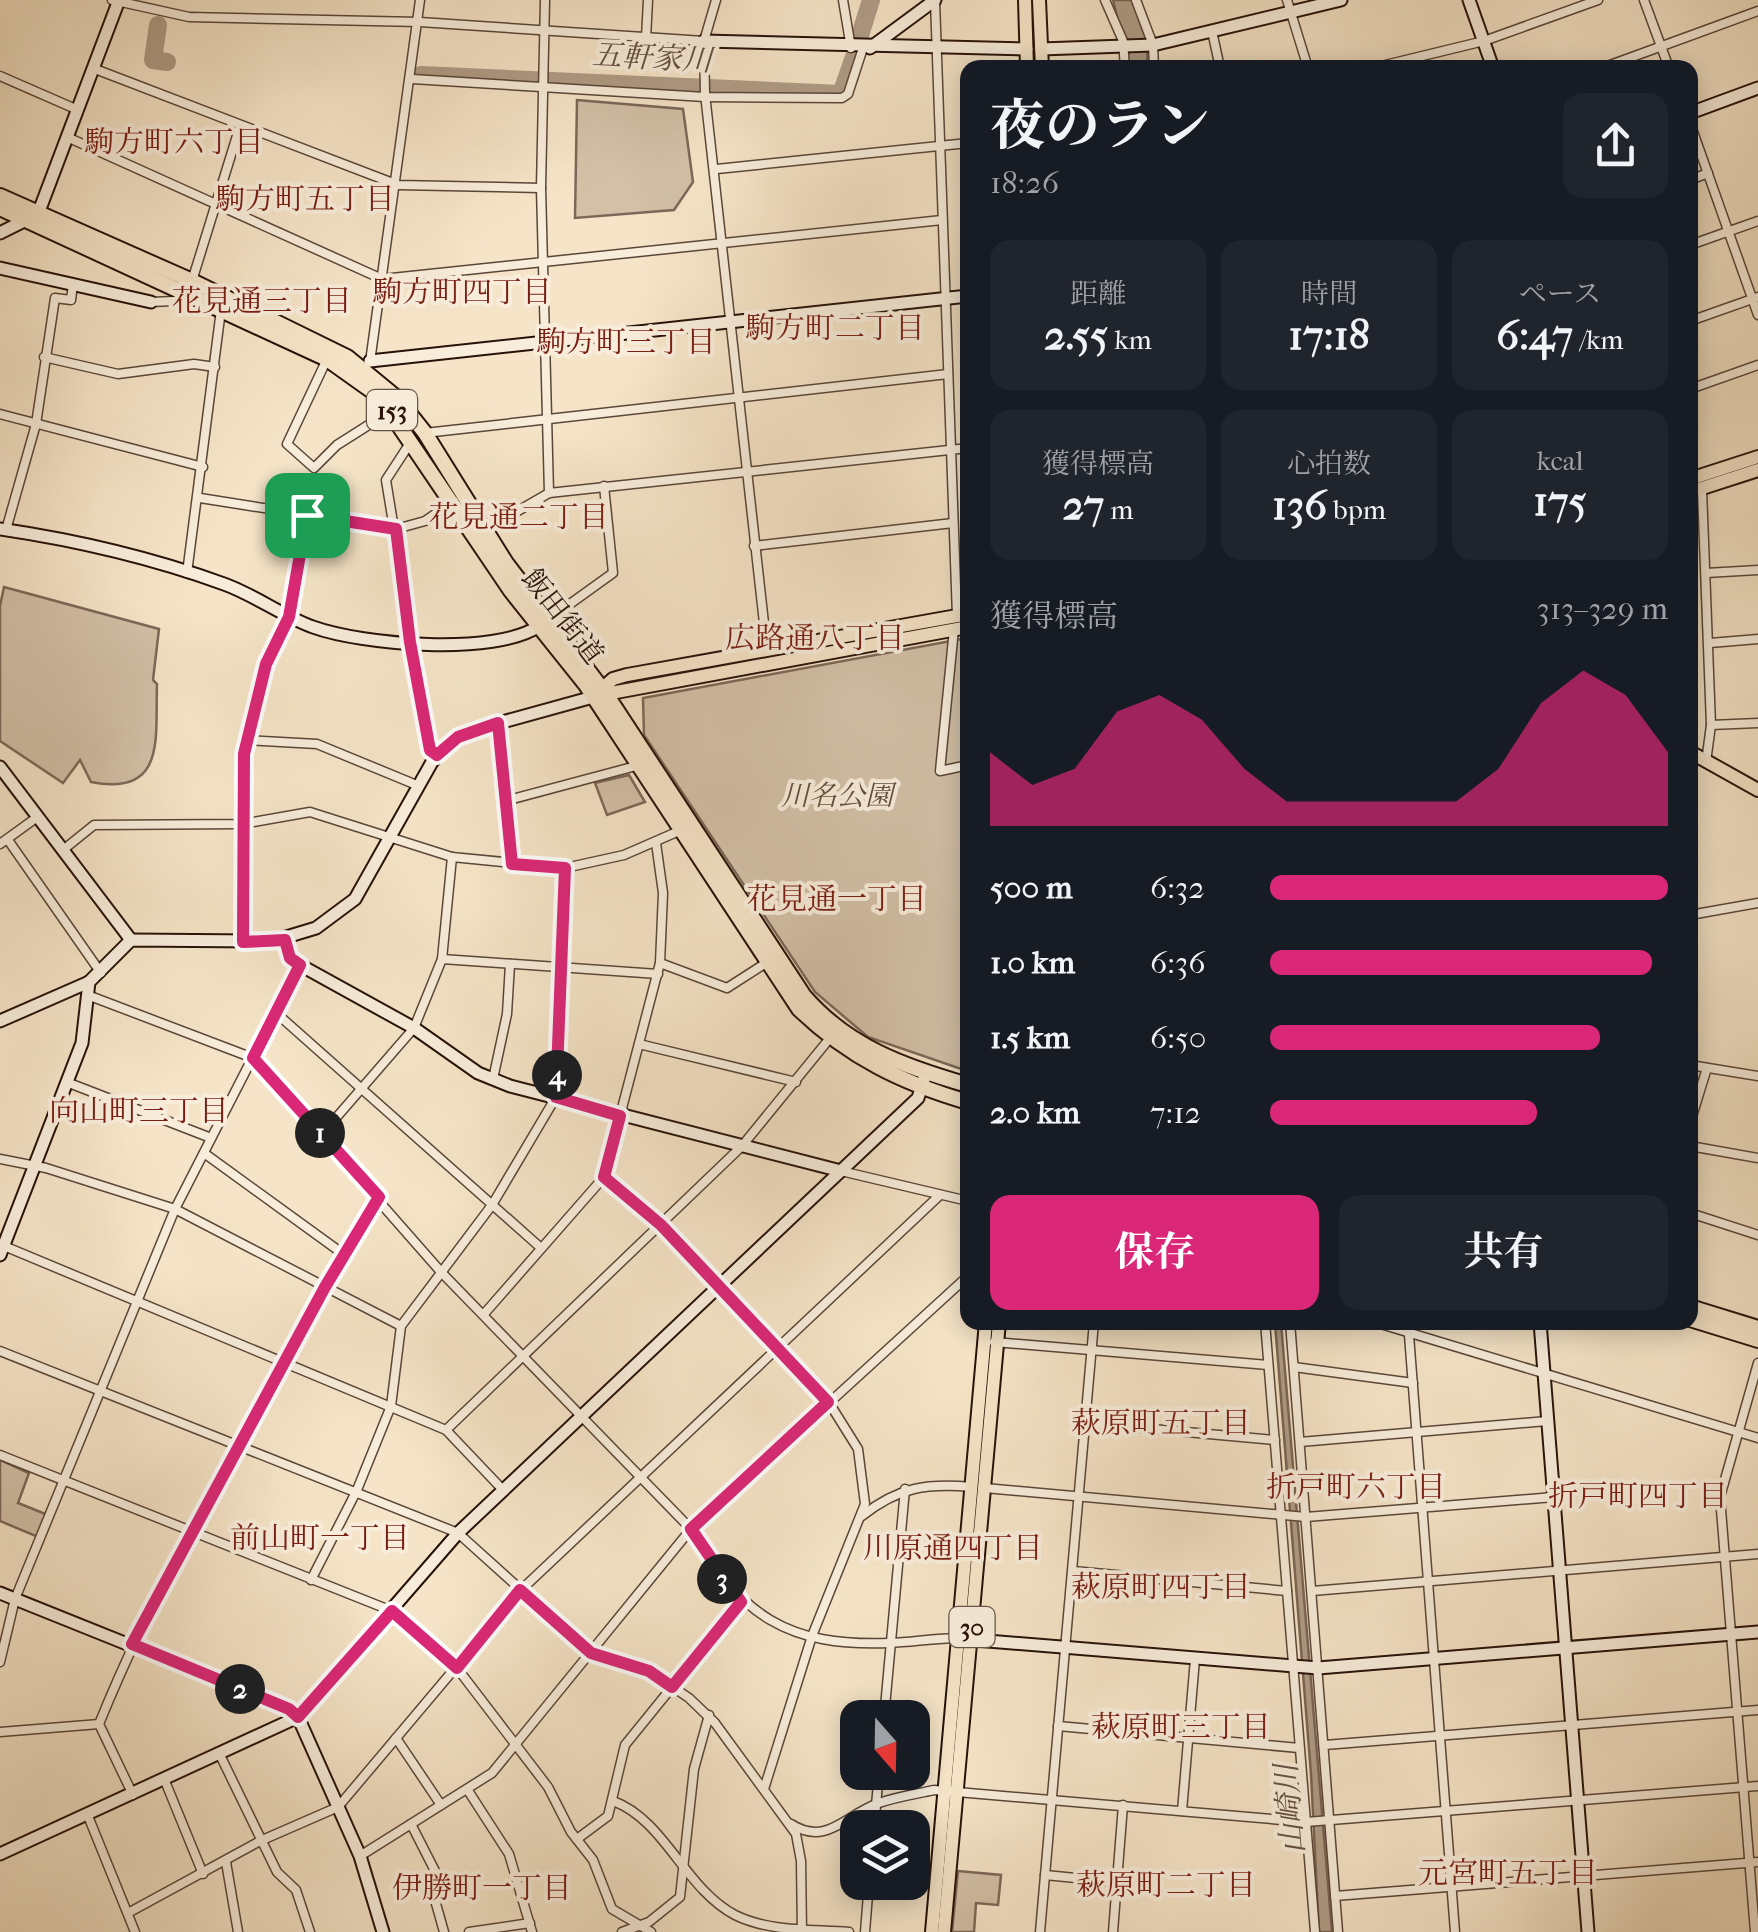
<!DOCTYPE html>
<html lang="ja">
<head>
<meta charset="utf-8">
<style>
  :root { --surface:#171b24; --page:#20242c; --text:#f1f3f6; --muted:#9ea1a6; --accent:#db2777 }
  body { margin:0; font-family:"IM FELL French Canon","Noto Serif JP",serif; background:var(--page); color:var(--text); height:100vh; display:flex; flex-direction:column; font-size:38px; white-space:nowrap }
  * { box-sizing:border-box; margin:0 }
  p { font-size:32px; color:var(--muted) }
  .icon { flex:none; width:55px; height:55px; fill:none; stroke:currentColor; stroke-width:2; stroke-linecap:round; stroke-linejoin:round }
  .map { position:relative; flex:1; overflow:hidden }
  .drawer { position:absolute; left:960px; top:60px; width:738px; height:1270px; display:flex; flex-direction:column; background:var(--surface); border-radius:20px; box-shadow:0 5px 25px #0003 }
  .drawer>* { flex:none }
  .needle { width:65px; rotate:160deg }
  .tools { position:absolute; left:840px; top:1700px; display:grid; gap:20px }
  .tools a { display:grid; place-items:center; width:90px; height:90px; border-radius:20px; background:var(--surface); box-shadow:0 5px 25px #0003; font-size:50px }
  .pin { position:absolute; display:grid; place-items:center; width:85px; height:85px; color:#fff; margin:-42px; border-radius:20px; box-shadow:0 5px 15px #0006 }
  .km { position:absolute; width:50px; height:50px; margin:-25px; border-radius:50%; background:#222; color:#fff; font-size:28px; line-height:50px; text-align:center }
  .round { display:grid; place-items:center; flex:none; width:105px; height:105px; border-radius:20px; background:var(--page) }
  .overview { display:flex; align-items:center; justify-content:space-between; height:170px; padding:0 30px }
  h1 { font-size:55px; font-weight:700; line-height:75px }
  .figures { display:grid; grid-template-columns:repeat(3,1fr); gap:15px; height:170px; padding:10px 30px }
  .figures div { display:grid; align-content:center; border-radius:20px; background:var(--page); text-align:center }
  .figures b { font-size:42px; font-weight:700 }
  .figures small { font-size:28px; font-weight:400 }
  .figures p { font-size:28px }
  .chart { height:280px; padding:20px 30px }
  .chart p { display:flex; justify-content:space-between }
  .chart svg { width:100%; height:180px; margin-top:10px; fill:var(--accent); opacity:.7 }
  .button { display:flex; gap:20px; margin-top:auto; padding:20px 30px }
  .button a { flex:1; height:115px; border-radius:20px; background:var(--accent); color:#fff; font-size:40px; font-weight:700; line-height:115px; text-align:center }
  .button a+a { background:var(--page); color:var(--text) }
  ul { padding:0 30px; list-style:none; font-size:32px }
  li { display:grid; grid-template-columns:160px 120px 1fr; align-items:center; height:75px }
  li i { height:25px; border-radius:12px; background:var(--accent) }
  .map>svg:first-child { display:block }
</style>
</head>
<body>
<div class="map">
<svg width="1758" height="1932" viewBox="0 0 1758 1932">
  <rect width="100%" height="100%" fill="#f5e4c7"/>
  <filter id="stains"><feTurbulence type="fractalNoise" baseFrequency=".002" numOctaves="4"/><feColorMatrix values="0 0 0 0 .2 0 0 0 0 .09 0 0 0 0 .02 0 0 0 .5 -.17"/></filter>
  <radialGradient id="worn" r=".72"><stop offset=".6" stop-color="#630" stop-opacity="0"/><stop offset="1" stop-color="#630" stop-opacity=".3"/></radialGradient>
  <g fill="#d2c0a7" stroke="#7c6858" stroke-width="2.5">
    <polygon points="577,100 683,109 693,182 674,210 575,218"/>
    <path d="M4 587 159 629 153 680 157 684C155 737 167 797 91 782L80 760 63 783 0 741V606Z"/>
    <polygon points="967,638 967,1071 868,1037 815,992 644,735 643,698"/>
    <polygon points="629,775 645,802 607,815 595,783"/>
    <polygon points="0,1460 29,1473 18,1503 48,1515 38,1537 0,1521"/>
    <polygon points="958,1871 1001,1875 998,1905 976,1903 974,1932 952,1932"/>
  </g>
  <g fill="#af9c86" stroke="#796454" stroke-width="2.5">
    <polygon points="1113,0 1132,0 1146,39 1148,67 1129,67"/>
    <polygon points="1275,1323 1281,1323 1332,1932 1319,1932 1311,1774"/>
  </g>
  <g fill="none" stroke-linecap="round" stroke-linejoin="round">
    <g stroke="#af9c86" stroke-width="18">
      <polyline points="158,25 153,60 167,62"/>
      <polyline points="858,42 871,0"/>
      <polyline points="421,75 841,94 854,57"/>
    </g>
    <defs>
      <g id="street">
        <polyline points="112,0 189,17 420,22 704,41 705,94 767,650"/>
        <polyline points="545,0 541,188 549,493 968,448"/>
        <polyline points="843,0 851,48"/>
        <polyline points="1105,0 1123,41 1125,68"/>
        <polyline points="1136,0 1153,45 1154,68"/>
        <polyline points="1287,0 1308,68"/>
        <polyline points="1644,0 1669,68"/>
        <polyline points="935,1 957,616"/>
        <polyline points="1212,31 1220,68"/>
        <polyline points="646,38 648,0"/>
        <polyline points="704,41 716,0"/>
        <polyline points="1373,68 1484,41 1598,0"/>
        <polyline points="1602,68 1758,11"/>
        <polyline points="95,69 398,185 541,188"/>
        <polyline points="0,76 78,110"/>
        <polyline points="412,79 705,97 842,98 848,94 863,48"/>
        <polyline points="1690,123 1758,315"/>
        <polyline points="67,137 382,279 942,220"/>
        <polyline points="717,169 968,143"/>
        <polyline points="1690,180 1708,173"/>
        <polyline points="1690,245 1758,221"/>
        <polyline points="192,281 240,126"/>
        <polyline points="151,302 196,300"/>
        <polyline points="1690,321 1758,297"/>
        <polyline points="44,357 118,374 194,364 215,367"/>
        <polyline points="327,359 287,444 314,468 337,445 389,412"/>
        <polyline points="370,362 420,0"/>
        <polyline points="1690,389 1758,365"/>
        <polyline points="0,414 203,467"/>
        <polyline points="425,433 948,374"/>
        <polyline points="412,440 386,480 430,750 437,755"/>
        <polyline points="1702,490 1711,725 1706,762"/>
        <polyline points="200,498 396,529 425,521 454,501"/>
        <polyline points="6,530 36,424 55,298 71,300 73,284"/>
        <polyline points="485,530 549,493"/>
        <polyline points="754,546 953,523"/>
        <polyline points="187,573 221,310"/>
        <polyline points="1706,573 1758,570"/>
        <polyline points="549,619 613,573 604,486"/>
        <polyline points="954,629 940,771 968,765"/>
        <polyline points="1710,643 1758,639"/>
        <polyline points="498,723 512,864"/>
        <polyline points="1711,725 1758,723"/>
        <polyline points="246,740 317,744 419,786"/>
        <polyline points="505,801 636,766"/>
        <polyline points="8,840 101,973"/>
        <polyline points="0,844 36,818"/>
        <polyline points="63,850 94,825 242,824 310,812 452,857 565,868 624,855 679,831"/>
        <polyline points="1690,915 1758,903"/>
        <polyline points="243,942 244,753 266,664 289,617 307,515"/>
        <polyline points="442,959 658,974"/>
        <polyline points="660,963 727,988 766,963"/>
        <path d="M90 996 253 1058 441 1272 691 1529C741 1616 787 1647 890 1643 913 1642 936 1638 959 1638"/>
        <polyline points="275,1012 541,1248"/>
        <polyline points="639,1044 796,1082"/>
        <polyline points="1690,1065 1758,1076"/>
        <polyline points="493,1079 507,1014 510,964"/>
        <polyline points="69,1083 211,1138"/>
        <polyline points="1690,1123 1707,1068"/>
        <polyline points="322,1134 414,1028 442,959 452,857"/>
        <polyline points="1690,1146 1758,1158"/>
        <polyline points="204,1153 346,1256"/>
        <polyline points="0,1159 46,1168 175,1209 401,1326"/>
        <polyline points="841,1171 968,1201"/>
        <polyline points="604,1177 661,1225 828,1401 858,1449 865,1504 812,1636 764,1789"/>
        <polyline points="1690,1213 1758,1235"/>
        <polyline points="4,1246 446,1430 503,1490"/>
        <polyline points="484,1314 604,1177 660,963 663,893 656,843"/>
        <polyline points="1265,1322 1315,1932"/>
        <polyline points="1290,1322 1338,1932"/>
        <polyline points="1374,1322 1758,1438"/>
        <polyline points="1408,1322 1455,1932"/>
        <polyline points="994,1342 1268,1365"/>
        <polyline points="0,1351 458,1533 591,1653 649,1671 689,1698 715,1723 796,1834 801,1861 802,1932"/>
        <polyline points="1294,1367 1413,1383"/>
        <polyline points="1086,1423 1275,1440"/>
        <polyline points="446,1430 742,1146 830,1038"/>
        <polyline points="1300,1442 1547,1421"/>
        <polyline points="0,1455 392,1611 457,1668 548,1787 571,1832 593,1860 612,1909 651,1932"/>
        <polyline points="985,1488 1306,1517 1554,1497"/>
        <path d="M862 1516C898 1487 927 1483 972 1487"/>
        <polyline points="1073,1571 1287,1591"/>
        <polyline points="311,1580 357,1490 391,1406 401,1326 492,1205 556,1097 565,868"/>
        <polyline points="1312,1591 1758,1554"/>
        <polyline points="0,1662 15,1599 175,1209 300,965"/>
        <polyline points="884,1718 905,1489"/>
        <polyline points="1058,1726 1299,1748"/>
        <polyline points="0,1732 99,1724"/>
        <polyline points="396,1738 441,1805"/>
        <polyline points="1325,1745 1758,1710"/>
        <polyline points="220,1755 277,1872 296,1890 310,1932"/>
        <polyline points="165,1781 203,1874"/>
        <polyline points="467,1789 509,1854 532,1932"/>
        <path d="M133 1795 99 1724C174 1540 282 1369 379 1197"/>
        <path d="M613 1801C665 1820 685 1889 735 1915 769 1932 812 1929 849 1932"/>
        <polyline points="1182,1811 1195,1659"/>
        <polyline points="88,1816 135,1932"/>
        <polyline points="411,1824 435,1871 433,1893 444,1932"/>
        <path d="M791 1824C827 1847 846 1814 879 1803 896 1797 916 1794 934 1790L1306 1822 1758 1786"/>
        <polyline points="874,1828 879,1772"/>
        <polyline points="577,1839 608,1816 625,1745 741,1602"/>
        <polyline points="360,1856 492,1773 691,1529 968,1276"/>
        <polyline points="226,1862 238,1932"/>
        <polyline points="1045,1875 1117,1882"/>
        <polyline points="1335,1896 1758,1862"/>
        <polyline points="128,1913 260,1841 338,1807 521,1590 940,1195"/>
        <polyline points="469,1932 530,1923"/>
        <polyline points="622,1932 649,1922 680,1897 694,1769 709,1715"/>
        <polyline points="865,1932 869,1882"/>
        <polyline points="1040,1932 1094,1322"/>
        <polyline points="1113,1932 1123,1805"/>
        <polyline points="1755,1932 1720,1497 1758,1363"/>
      </g>
      <g id="secondary">
        <polyline points="1469,0 1493,68"/>
        <polyline points="704,41 1027,49"/>
        <polyline points="870,48 935,0"/>
        <polyline points="1041,49 1153,45 1341,0"/>
        <polyline points="1690,113 1758,88"/>
        <polyline points="0,233 38,214 119,0"/>
        <polyline points="0,268 151,302"/>
        <polyline points="370,361 968,296"/>
        <path d="M0 529C75 540 152 558 224 584 255 595 282 616 313 627 363 645 495 656 539 626"/>
        <polyline points="0,767 131,940"/>
        <polyline points="285,939 290,958 300,965 414,1028 478,1073 510,1086 841,1171"/>
        <polyline points="0,1021 89,982"/>
        <polyline points="0,1255 82,1043 89,982 131,940 273,941 316,928 355,899 432,762 451,742 477,729 593,697"/>
        <polyline points="1540,1322 1588,1932"/>
        <polyline points="0,1593 289,1709 298,1717 360,1856 383,1932"/>
        <polyline points="963,1639 1318,1668 1758,1632"/>
        <polyline points="0,1854 298,1717 458,1533 918,1098 926,1073"/>
      </g>
      <g id="primary">
        <polyline points="1025,0 1027,68"/>
        <polyline points="1039,0 1042,68"/>
        <polyline points="1690,479 1758,457"/>
        <polyline points="1690,492 1758,470"/>
        <polyline points="595,695 613,679 627,675 968,614"/>
        <polyline points="600,695 968,627"/>
        <polyline points="1690,752 1758,790"/>
        <polyline points="932,1932 986,1322"/>
        <polyline points="944,1932 999,1322"/>
      </g>
      <g id="highway">
        <path d="M0 196 192 281 347 357 398 399 425 433 506 563 606 694 804 996C848 1047 905 1067 968 1085"/>
        <path d="M0 208 327 359 379 396 511 591 586 685 799 1009C849 1057 902 1083 968 1102"/>
        <polyline points="1690,1307 1758,1328"/>
        <polyline points="1690,1319 1758,1340"/>
      </g>
    </defs>
    <use href="#street" stroke="#5a4638" stroke-width="11"/>
    <use href="#secondary" stroke="#271109" stroke-width="15"/>
    <use href="#primary" stroke="#271109" stroke-width="16"/>
    <use href="#highway" stroke="#271109" stroke-width="18"/>
    <use href="#street" stroke="#f8eddb" stroke-width="8"/>
    <use href="#secondary" stroke="#f8eddb" stroke-width="11"/>
    <use href="#primary" stroke="#f5e4c7" stroke-width="12"/>
    <use href="#highway" stroke="#f5e4c7" stroke-width="14"/>
  </g>
  <g fill="none" stroke-linecap="round" stroke-linejoin="round">
    <defs>
      <polygon id="route" points="307,515 396,529 410,642 430,750 437,755 458,737 498,723 512,864 565,868 556,1097 620,1116 604,1177 661,1225 828,1402 691,1529 741,1602 672,1687 649,1671 591,1653 520,1590 457,1668 392,1611 298,1717 289,1709 132,1644 325,1287 379,1197 253,1058 300,965 290,958 285,940 243,942 244,754 266,664 289,617"/>
    </defs>
    <use href="#route" stroke="#fff" stroke-width="20"/>
    <use href="#route" stroke="#db2777" stroke-width="12"/>
  </g>
  <g text-anchor="middle" dominant-baseline="central" stroke-width="8" stroke-linejoin="round" paint-order="stroke">
    <g fill="#f8eddb" stroke="#665348" stroke-width="2.5">
      <rect x="367" y="390" width="50" height="40" rx="8"/>
      <rect x="949.5" y="1607" width="45" height="40" rx="8"/>
    </g>
    <g font-size="25" font-weight="bold" fill="#271109">
      <text x="392" y="410">153</text>
      <text x="972" y="1627">30</text>
    </g>
    <g font-size="28" fill="#271109" stroke="#f8eddb">
      <text transform="translate(563 616) rotate(52)">飯田街道</text>
    </g>
    <g font-size="28" font-style="italic" fill="#634e40" stroke="#f8eddb">
      <text x="837" y="795">川名公園</text>
    </g>
    <g font-size="30" font-style="italic" fill="#645041" stroke="#f8eddb">
      <text transform="translate(652 58) rotate(3)">五軒家川</text>
      <text transform="translate(1290 1809) rotate(-95)">山崎川</text>
    </g>
    <g font-size="30" fill="#7a1f14" stroke="#f8eddb">
      <text x="174" y="142">駒方町六丁目</text>
      <text x="305" y="199">駒方町五丁目</text>
      <text x="462" y="292">駒方町四丁目</text>
      <text x="262" y="301">花見通三丁目</text>
      <text x="835" y="328">駒方町二丁目</text>
      <text x="626" y="342">駒方町三丁目</text>
      <text x="519" y="517">花見通二丁目</text>
      <text x="815" y="638">広路通八丁目</text>
      <text x="837" y="899">花見通一丁目</text>
      <text x="139" y="1111">向山町三丁目</text>
      <text x="1161" y="1423">萩原町五丁目</text>
      <text x="1356" y="1487">折戸町六丁目</text>
      <text x="1638" y="1496">折戸町四丁目</text>
      <text x="320" y="1538">前山町一丁目</text>
      <text x="953" y="1548">川原通四丁目</text>
      <text x="1161" y="1587">萩原町四丁目</text>
      <text x="1181" y="1727">萩原町三丁目</text>
      <text x="1508" y="1873">元宮町五丁目</text>
      <text x="1166" y="1885">萩原町二丁目</text>
      <text x="482" y="1888">伊勝町一丁目</text>
    </g>
  </g>
  <rect width="100%" height="100%" filter="url(#stains)"/>
  <rect width="100%" height="100%" fill="url(#worn)"/>
</svg>
<div class="tools">
<a><svg class="needle" viewBox="-14 -14 28 28"><path d="M0-13l5 13h-10z" fill="#e53935"/><path d="M0 13l5-13h-10z" fill="#9ea1a6"/></svg></a>
<a><svg class="icon" aria-label="layers" viewBox="0 0 24 24"><path d="M12 4l9 5-9 5-9-5zM3 14l9 5 9-5"/></svg></a>
</div>
<div class="pin" style="left:307px;top:515px;background:#1e9e55"><svg class="icon" aria-label="arrive" viewBox="0 0 24 24"><path d="M6 21V4h12l-3 4 3 4H6"/></svg></div>
<b class="km" style="left:320px;top:1133px">1</b>
<b class="km" style="left:240px;top:1689px">2</b>
<b class="km" style="left:722px;top:1579px">3</b>
<b class="km" style="left:557px;top:1075px">4</b>
<section class="drawer">
<div class="overview"><div><h1>夜のラン</h1><p>18:26</p></div><a class="round"><svg class="icon" aria-label="share" viewBox="0 0 24 24"><path d="M12 15V3M7 8l5-5 5 5M5 13v7h14v-7"/></svg></a></div>
<div class="figures">
<div><p>距離</p><b>2.55<small> km</small></b></div>
<div><p>時間</p><b>17:18</b></div>
<div><p>ペース</p><b>6:47<small> /km</small></b></div>
</div>
<div class="figures">
<div><p>獲得標高</p><b>27<small> m</small></b></div>
<div><p>心拍数</p><b>136<small> bpm</small></b></div>
<div><p>kcal</p><b>175</b></div>
</div>
<div class="chart"><p><span>獲得標高</span>313–329 m</p>
<svg viewBox="0 0 160 44" preserveAspectRatio="none"><path d="M0 44V26L10 34L20 30L30 16L40 12L50 18L60 30L70 38L80 38L90 38L100 38L110 38L120 30L130 14L140 6L150 12L160 26V44z"/></svg>
</div>
<ul>
<li><b>500 m</b>6:32<i style="width:100%"></i></li>
<li><b>1.0 km</b>6:36<i style="width:96%"></i></li>
<li><b>1.5 km</b>6:50<i style="width:83%"></i></li>
<li><b>2.0 km</b>7:12<i style="width:67%"></i></li>
</ul>
<div class="button"><a>保存</a><a>共有</a></div>
</section>
</div>
</body>
</html>
